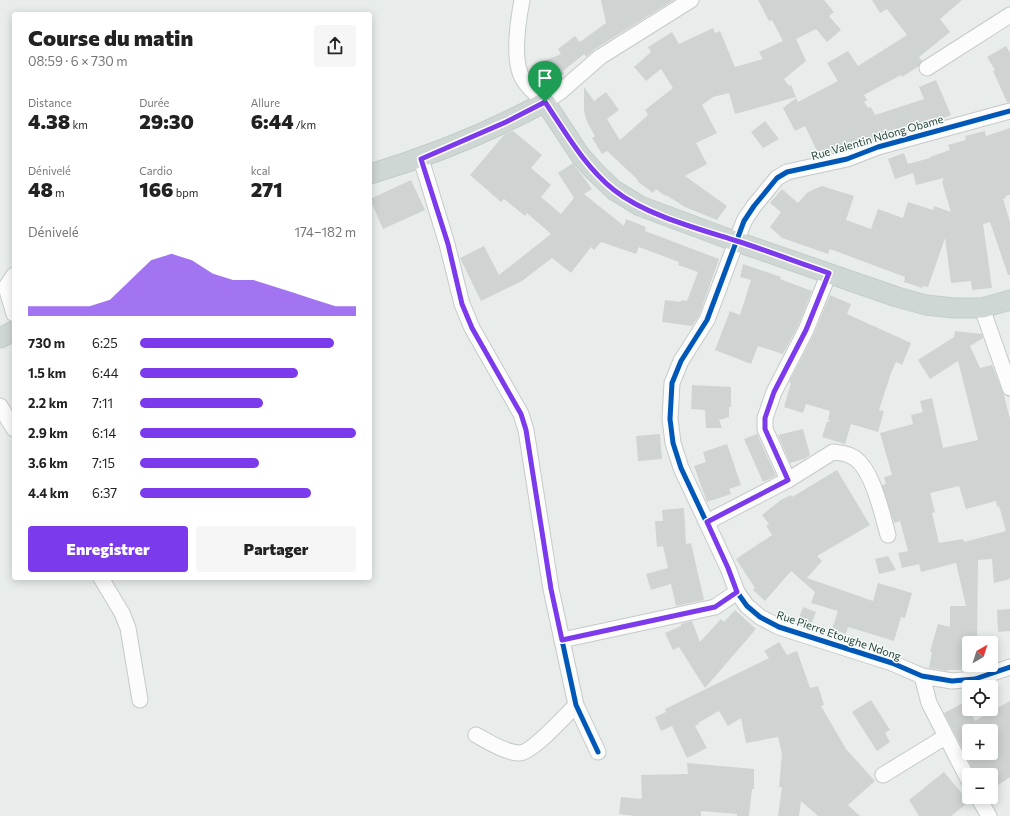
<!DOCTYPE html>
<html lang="fr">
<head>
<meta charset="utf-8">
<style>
  :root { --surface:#fff; --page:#f6f6f6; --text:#222; --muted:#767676; --accent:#7c3aed }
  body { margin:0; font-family:Commissioner,sans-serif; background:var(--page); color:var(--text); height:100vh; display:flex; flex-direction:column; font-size:15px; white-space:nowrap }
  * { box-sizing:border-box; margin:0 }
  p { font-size:13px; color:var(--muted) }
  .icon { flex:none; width:22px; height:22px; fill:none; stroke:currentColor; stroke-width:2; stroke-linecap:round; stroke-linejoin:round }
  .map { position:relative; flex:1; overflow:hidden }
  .sheet { position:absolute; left:12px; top:12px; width:360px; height:568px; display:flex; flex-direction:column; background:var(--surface); border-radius:4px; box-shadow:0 2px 10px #0003 }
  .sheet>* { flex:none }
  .needle { width:26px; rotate:39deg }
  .fabs { position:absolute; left:962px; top:636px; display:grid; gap:8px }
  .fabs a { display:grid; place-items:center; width:36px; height:36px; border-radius:4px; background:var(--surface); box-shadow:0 2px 10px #0003; font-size:20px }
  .pin { position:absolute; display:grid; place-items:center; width:34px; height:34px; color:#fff; margin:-41px -17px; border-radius:50% 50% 50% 0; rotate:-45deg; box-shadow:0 0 4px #0007 }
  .pin .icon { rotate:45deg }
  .round { display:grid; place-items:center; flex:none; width:42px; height:42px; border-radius:4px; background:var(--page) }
  .headline { display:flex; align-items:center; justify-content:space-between; height:68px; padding:0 16px }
  h1 { font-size:22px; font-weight:800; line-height:30px }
  .stats { display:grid; grid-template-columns:repeat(3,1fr); gap:6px; height:68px; padding:4px 16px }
  .stats div { display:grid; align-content:center }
  .stats b { font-size:20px; font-weight:800 }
  .stats small { font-size:11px; font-weight:400 }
  .stats p { font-size:11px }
  .chart { height:112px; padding:8px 16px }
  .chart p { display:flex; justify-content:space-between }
  .chart svg { width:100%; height:72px; margin-top:4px; fill:var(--accent); opacity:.7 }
  .cta { display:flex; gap:8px; margin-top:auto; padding:8px 16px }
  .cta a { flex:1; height:46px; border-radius:4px; background:var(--accent); color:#fff; font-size:16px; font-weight:800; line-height:46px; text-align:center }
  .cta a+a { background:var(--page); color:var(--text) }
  ul { padding:0 16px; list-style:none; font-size:13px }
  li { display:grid; grid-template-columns:64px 48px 1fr; align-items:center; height:30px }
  li i { height:10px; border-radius:5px; background:var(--accent) }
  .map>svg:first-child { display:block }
</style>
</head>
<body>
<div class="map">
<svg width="1010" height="816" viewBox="0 0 1010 816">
  <rect width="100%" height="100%" fill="#e8edeb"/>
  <g fill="#cfd4d2" fill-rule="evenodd">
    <polygon points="601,0 674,0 595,49 586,57 584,54 563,71 564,74 546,81 539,63 561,54 558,49 575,36 580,42 606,23"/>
    <polygon points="758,0 824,0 834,12 829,16 841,30 827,42 816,29 796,39 806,61 784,79 789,86 791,85 796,97 735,114 729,93 713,97 702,105 717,133 696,143 707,164 685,176 727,206 717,220 685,207 666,195 665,196 656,189 653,193 637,181 638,180 607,151 602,154 592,138 595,136 587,122 584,111 584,87 594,101 606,92 619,110 607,119 620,140 648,115 645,110 673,88 661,69 646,81 634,67 651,52 648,47 672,32 679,44 713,28 715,33 720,31 735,67 763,59 759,52 783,41 772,20 769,21"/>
    <polygon points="872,0 962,0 940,19 950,32 919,57 922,61 919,66 902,77 901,75 864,95 867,100 864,102 868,108 871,107 875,115 924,99 919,87 936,80 951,115 931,123 928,124 926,121 859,145 855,146 854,145 836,152 819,155 805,126 795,131 783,108 796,98 798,102 838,81 827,63 848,51 858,66 907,35 887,9 880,13"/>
    <polygon points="1006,46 1010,53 1010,102 1007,102 993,71 995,70 987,57"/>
    <polygon points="765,121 779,139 763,148 751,132"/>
    <polygon points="1010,128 1010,195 1005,196 1006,198 1003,199 1010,222 1010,275 1008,275 990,222 983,224 992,288 972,290 971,281 951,283 945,238 928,287 923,286 922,288 904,282 905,277 830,249 828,254 782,238 770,227 781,212 770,203 782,189 798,203 808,192 822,186 854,196 846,220 871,229 878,209 903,218 908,202 933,210 934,206 951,212 942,182 944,178 916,185 913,173 895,179 888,159 904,153 908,164 930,158 930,157 950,150 948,145 966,140 965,136 985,131 986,136"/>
    <polygon points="513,131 542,155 531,168 551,185 541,197 561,214 574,198 558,173 573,163 592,189 584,194 624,226 626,219 646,227 645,231 719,259 699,316 692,326 662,322 665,300 681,302 681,300 687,301 698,272 678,265 679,262 639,247 636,254 601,242 594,250 591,247 571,273 552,258 522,281 481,301 460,258 484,246 499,275 551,234 527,213 525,216 504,199 501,202 470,175 504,135"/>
    <polygon points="411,180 425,210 383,229 370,199"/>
    <polygon points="743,264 781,277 780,279 812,291 798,326 783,354 758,346 751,364 715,350 730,311 740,315 751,280 740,277"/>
    <polygon points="830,295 851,304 847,314 911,343 902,365 896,362 891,373 879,410 884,411 878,432 851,424 845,444 822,437 827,422 831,421 828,420 830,411 806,404 803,413 784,407 791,383 789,382 814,334"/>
    <path d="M955 331 982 334 983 338 970 346 980 368 992 365 1004 395 1010 419V579L994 583 992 559 978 560 977 642 969 643V670H948V671L929 668 932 652H930L938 624 950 627V606H966L956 563 921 572 919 564 902 568 898 553 908 551 900 521 894 523 882 485 886 484 884 477 892 475 880 433 913 424 911 415 923 412 920 401 932 398 943 448 978 440 958 361 930 379 918 360 954 337ZM959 486 966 509 996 501 997 507 999 506 1006 531 964 542 963 539 939 543 932 513 935 512 930 493Z"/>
    <polygon points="692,385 731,387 731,407 729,407 729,417 719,420 722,428 706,428 705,410 691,409"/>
    <polygon points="803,429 810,455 804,459 790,463 778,435"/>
    <polygon points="660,434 662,459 638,461 636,436"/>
    <polygon points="757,434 776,476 763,482 744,439"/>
    <polygon points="727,444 741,485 729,489 731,494 707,502 694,466 706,462 703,452"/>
    <polygon points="837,470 870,525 817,556 822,561 807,578 873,601 878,583 912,593 905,618 901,617 894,641 848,627 846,634 832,629 838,611 811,603 815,592 791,571 765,601 753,590 755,588 736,559 772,535 766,526 769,524 762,515 781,500 791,495 792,497"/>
    <polygon points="684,508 686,544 691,543 704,600 676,606 671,584 651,590 646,574 668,568 663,546 657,547 655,521 663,521 662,510"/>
    <polygon points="888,556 896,570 879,574 875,559"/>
    <polygon points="803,607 816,612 810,627 797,623"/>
    <polygon points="1010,609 1010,631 998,632 997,610"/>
    <polygon points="735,610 756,629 705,688 679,647 673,650 665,633 681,626 681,624 692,621 700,642 721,619 724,622"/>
    <polygon points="779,642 787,655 797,651 810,688 818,686 824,705 821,706 846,749 875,781 848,805 860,816 818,816 801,801 799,816 778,816 782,787 779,787 782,754 778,737 746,743 741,718 728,726 719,711 698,723 699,724 695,726 707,748 687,758 672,726 661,731 655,717 666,712 665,709 769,658 764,651"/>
    <polygon points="871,700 890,730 885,733 890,742 877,751 852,712"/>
    <path d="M1010 701V777L991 790V775H976L944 713 965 702 975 721ZM969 731H991V753H969Z"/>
    <polygon points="687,763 754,769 754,789 752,789 749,816 737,816 737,814 701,811 701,816 635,816 619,814 621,797 640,799 642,798 641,775 688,774"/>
    <polygon points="944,772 969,802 951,816 919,816 909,800"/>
  </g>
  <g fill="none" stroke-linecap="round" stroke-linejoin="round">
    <defs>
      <g id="minor">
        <path d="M522 0C518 21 511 65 525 82 530 90 538 96 545 102L560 92 600 57 691 0"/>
        <polyline points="927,68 1010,15"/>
        <polyline points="1010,111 878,147 847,159 787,172 777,178 754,206 744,221 707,320 681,361 672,383 670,419 673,443 681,468 728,568 737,592 747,606 760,617 779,627 892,663 922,676 952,681 975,679 1010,667"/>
        <polyline points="421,159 447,244 462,304 472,328 521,414 526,430 551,589 576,705 598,752"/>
        <polyline points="14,275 6,287 14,314"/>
        <polyline points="982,308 1010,388"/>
        <polyline points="0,406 14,429"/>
        <polyline points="788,480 765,429 765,418 774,392 806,330 829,273"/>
        <path d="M707 522 788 480 833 452C839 453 846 453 851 456 872 465 882 514 888 535"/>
        <polyline points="101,578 122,613 128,628 140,700"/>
        <polyline points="562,640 715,607 737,592"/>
        <polyline points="922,676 929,703 969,781"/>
        <path d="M476 735C489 742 504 752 519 753 532 753 566 715 576 705"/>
        <polyline points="883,775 945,737"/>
        <polyline points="978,797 989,816"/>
      </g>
      <g id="major">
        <path d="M370 174C430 156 490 132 545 102L580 155 594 171 614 190 640 206 726 238 897 297 926 305 954 308H982L1010 300"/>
        <polyline points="0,338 14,331"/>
      </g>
    </defs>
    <use href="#minor" stroke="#c5cac8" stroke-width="17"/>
    <use href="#major" stroke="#c3ccc9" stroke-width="21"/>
    <use href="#minor" stroke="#fcfcfc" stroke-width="15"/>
    <use href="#major" stroke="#cfd7d5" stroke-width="19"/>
    <defs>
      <g id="cycleway">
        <polyline points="1010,111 878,147 847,159 787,172 777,178 754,206 744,221 707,320 681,361 672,383 670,419 673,443 681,468 728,568 737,592 747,606 760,617 779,627 892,663 922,676 952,681 975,679 1010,667"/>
        <polyline points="421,159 447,244 462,304 472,328 521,414 526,430 551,589 576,705 598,752"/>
      </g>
    </defs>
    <use href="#cycleway" stroke="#f7fbf9" stroke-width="8"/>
    <use href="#cycleway" stroke="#0057b8" stroke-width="5"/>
  </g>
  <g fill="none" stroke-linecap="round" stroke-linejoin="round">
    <defs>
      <path id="route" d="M545 102C566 133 585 167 614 190 645 215 699 229 737 241 768 251 799 263 829 273L806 330 774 392 765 418V429L788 480 707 522 728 568 737 592 715 607 562 640 551 589 526 430 521 414 472 328 462 304 448 244 421 159 506 122Z"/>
    </defs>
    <use href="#route" stroke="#fff" stroke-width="8"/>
    <use href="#route" stroke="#7c3aed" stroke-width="5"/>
  </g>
  <g text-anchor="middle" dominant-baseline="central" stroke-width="3" stroke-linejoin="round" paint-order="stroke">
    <g font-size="11" fill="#24423a" stroke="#f7fbf9">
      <text transform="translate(877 137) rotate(-16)">Rue Valentin Ndong Obame</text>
      <text transform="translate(839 635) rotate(19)">Rue Pierre Etoughe Ndong</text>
    </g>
  </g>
</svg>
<div class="fabs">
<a><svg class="needle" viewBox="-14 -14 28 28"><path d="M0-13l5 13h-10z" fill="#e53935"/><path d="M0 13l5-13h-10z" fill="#767676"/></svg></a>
<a><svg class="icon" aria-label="locate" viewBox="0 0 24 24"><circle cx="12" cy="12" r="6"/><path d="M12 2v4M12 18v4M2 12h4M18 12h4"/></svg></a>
<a>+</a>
<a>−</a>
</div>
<div class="pin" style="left:545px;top:102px;background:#1e9e55"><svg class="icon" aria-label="arrive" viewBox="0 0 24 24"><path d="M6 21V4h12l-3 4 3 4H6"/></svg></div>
<section class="sheet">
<div class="headline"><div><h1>Course du matin</h1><p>08:59 · 6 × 730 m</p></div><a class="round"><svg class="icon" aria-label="share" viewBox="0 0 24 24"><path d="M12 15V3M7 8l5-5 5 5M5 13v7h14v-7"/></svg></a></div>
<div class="stats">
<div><p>Distance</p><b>4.38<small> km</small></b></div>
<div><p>Durée</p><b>29:30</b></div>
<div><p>Allure</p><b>6:44<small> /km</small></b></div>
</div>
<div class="stats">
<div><p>Dénivelé</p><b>48<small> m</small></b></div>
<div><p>Cardio</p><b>166<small> bpm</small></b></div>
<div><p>kcal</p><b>271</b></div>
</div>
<div class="chart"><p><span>Dénivelé</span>174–182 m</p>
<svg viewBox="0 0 160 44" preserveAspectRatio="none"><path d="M0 44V38L10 38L20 38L30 38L40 34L50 22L60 10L70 6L80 10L90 18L100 22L110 22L120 26L130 30L140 34L150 38L160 38V44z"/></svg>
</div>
<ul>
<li><b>730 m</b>6:25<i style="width:90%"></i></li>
<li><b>1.5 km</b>6:44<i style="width:73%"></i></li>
<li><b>2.2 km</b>7:11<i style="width:57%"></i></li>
<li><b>2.9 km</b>6:14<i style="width:100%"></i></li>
<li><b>3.6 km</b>7:15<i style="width:55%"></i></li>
<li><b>4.4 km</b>6:37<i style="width:79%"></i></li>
</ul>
<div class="cta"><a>Enregistrer</a><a>Partager</a></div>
</section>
</div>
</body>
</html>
